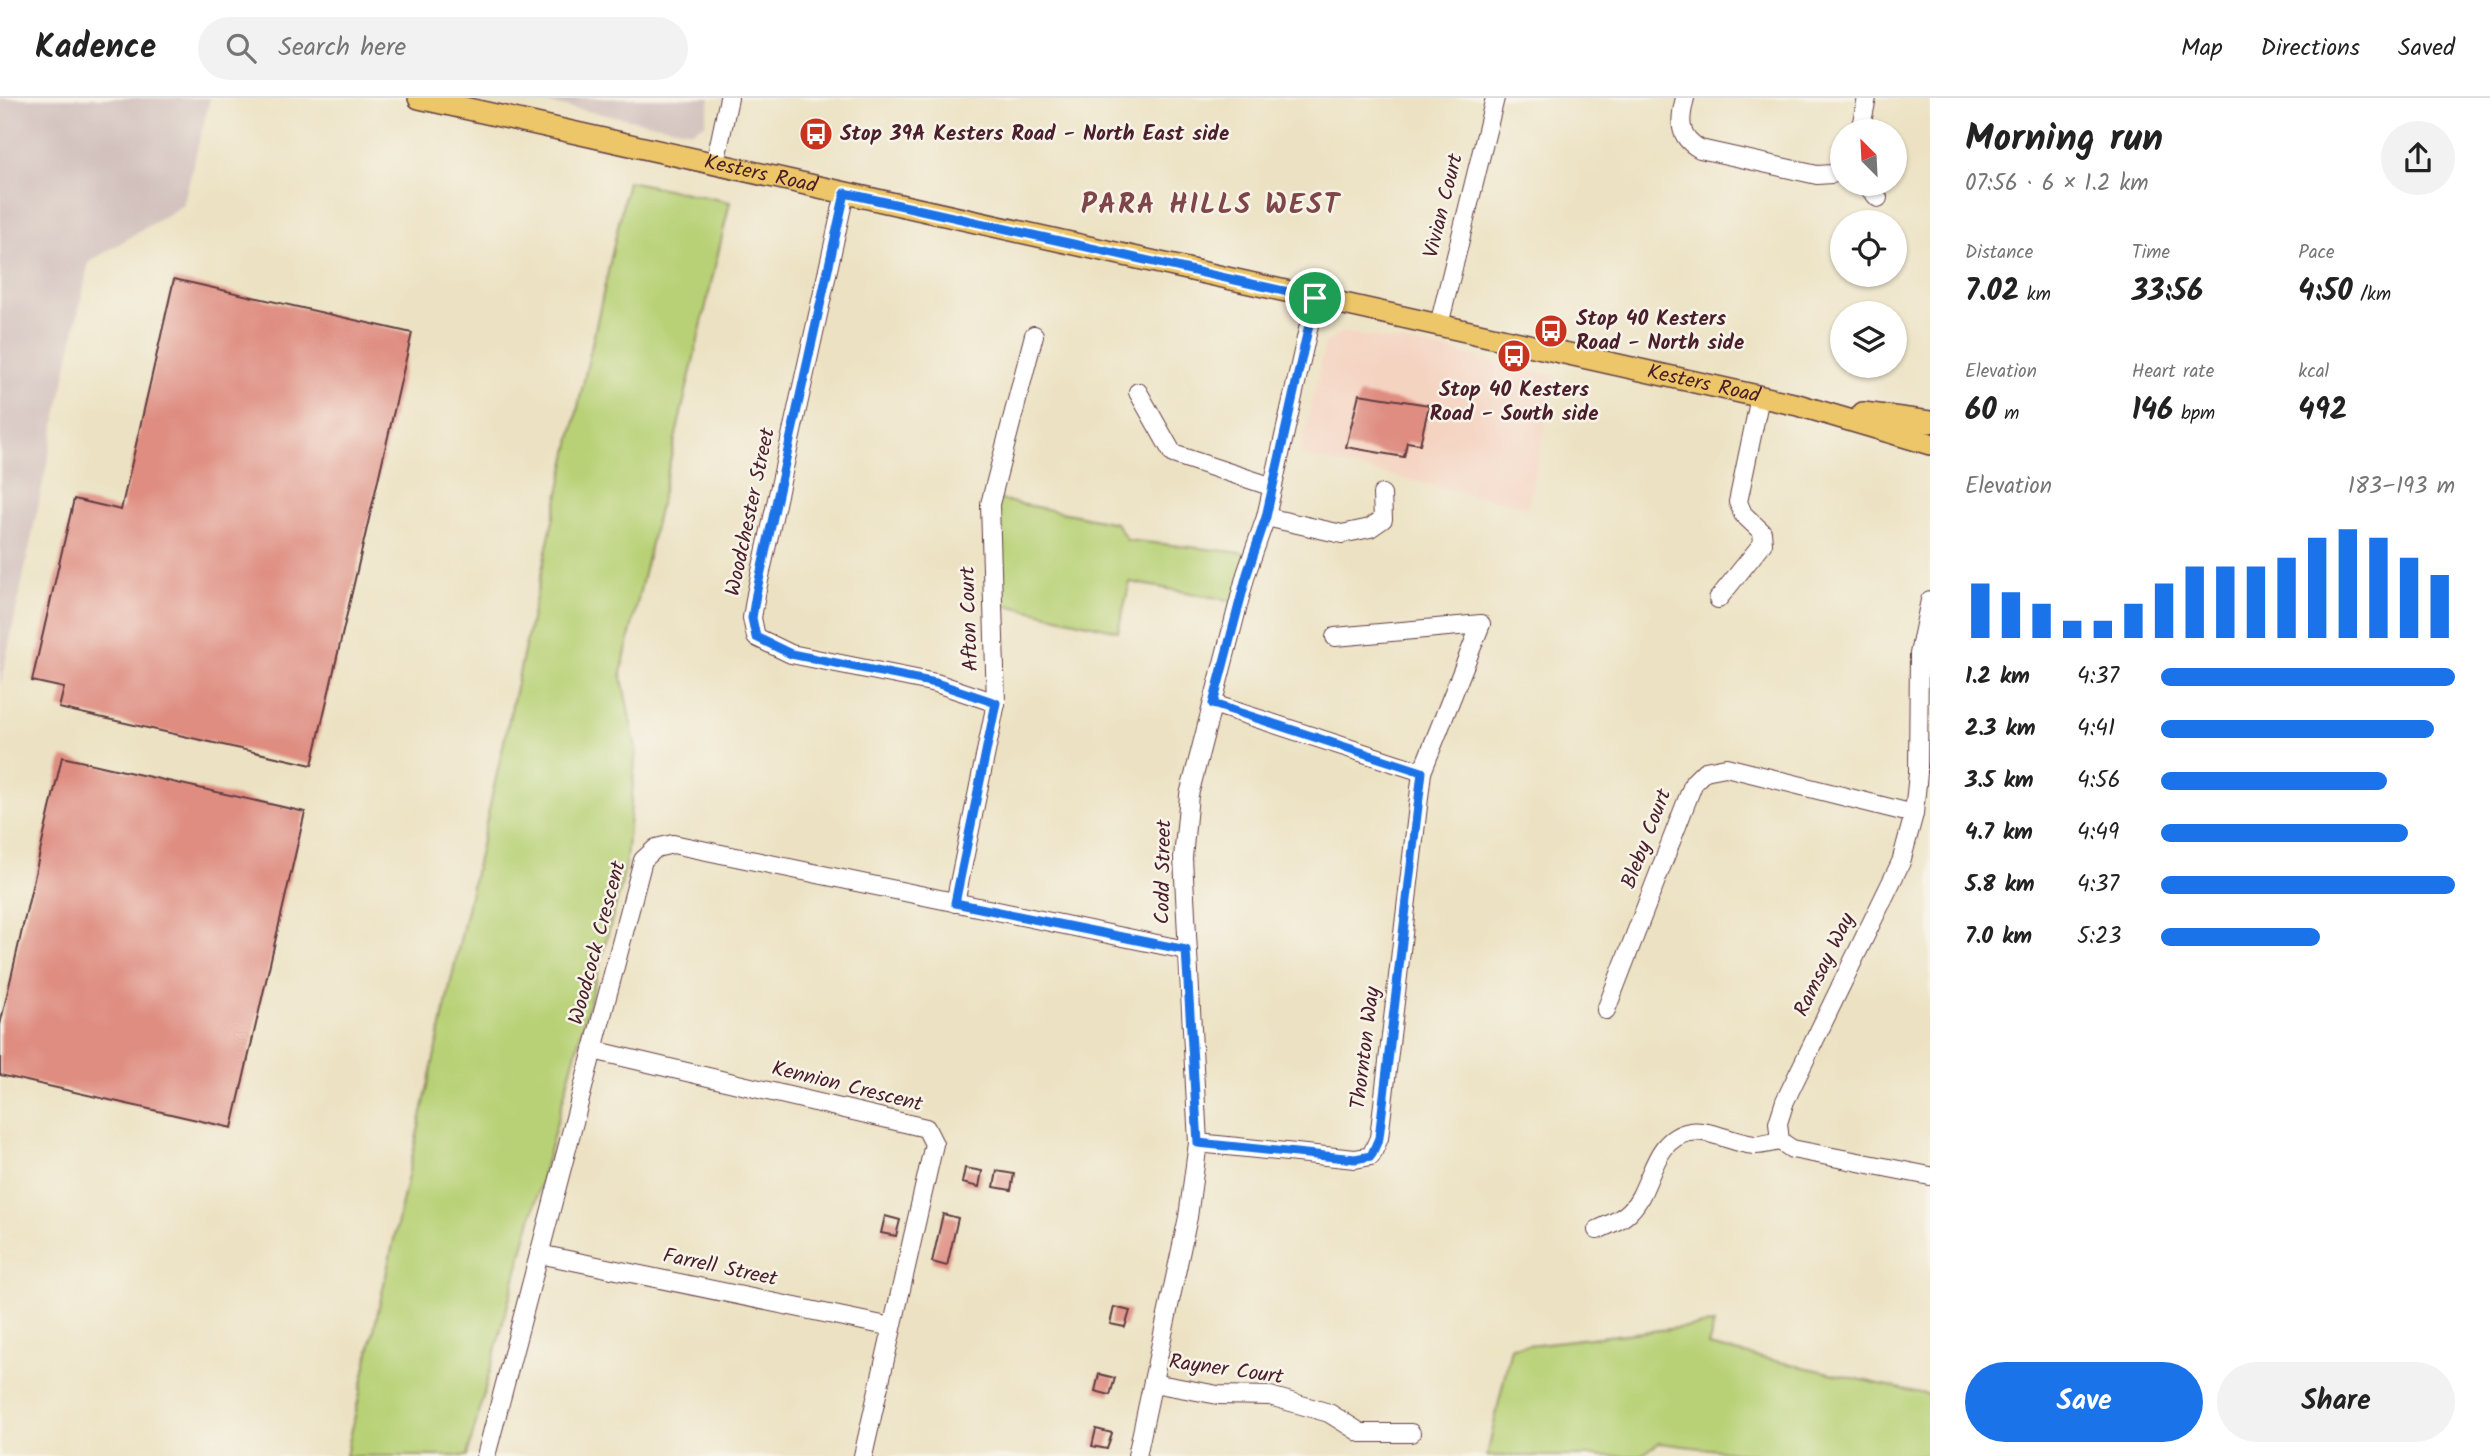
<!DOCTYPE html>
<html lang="en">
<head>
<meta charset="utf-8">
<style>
  :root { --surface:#fff; --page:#f2f2f2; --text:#222; --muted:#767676; --line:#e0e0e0; --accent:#1a73e8 }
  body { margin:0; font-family:Kalam,sans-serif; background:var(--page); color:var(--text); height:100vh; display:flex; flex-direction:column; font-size:26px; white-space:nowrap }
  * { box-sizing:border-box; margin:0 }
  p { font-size:23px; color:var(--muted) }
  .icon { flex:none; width:38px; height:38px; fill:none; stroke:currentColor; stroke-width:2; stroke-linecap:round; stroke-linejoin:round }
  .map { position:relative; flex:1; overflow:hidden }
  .panel { display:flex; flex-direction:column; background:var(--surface); width:560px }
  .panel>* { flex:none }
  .needle { width:46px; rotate:336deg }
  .fabs { position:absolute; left:1830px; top:21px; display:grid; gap:14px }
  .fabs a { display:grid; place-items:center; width:77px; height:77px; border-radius:50%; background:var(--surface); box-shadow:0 2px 5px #0004; font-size:35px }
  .pin { position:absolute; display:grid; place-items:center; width:60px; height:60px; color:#fff; margin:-30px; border:4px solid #fff; border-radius:50%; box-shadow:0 2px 7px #0007 }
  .round { display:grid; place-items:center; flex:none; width:74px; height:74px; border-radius:37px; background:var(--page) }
  .summary { display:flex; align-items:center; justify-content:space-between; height:119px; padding:0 35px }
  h1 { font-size:38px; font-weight:700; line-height:52px }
  .stats { display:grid; grid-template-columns:repeat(3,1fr); gap:10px; height:119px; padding:7px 35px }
  .stats div { display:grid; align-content:center }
  .stats b { font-size:30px; font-weight:700 }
  .stats small { font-size:19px; font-weight:400 }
  .stats p { font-size:19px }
  .chart { height:196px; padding:14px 35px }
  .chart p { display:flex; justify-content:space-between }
  .chart svg { width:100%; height:126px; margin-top:7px; stroke:var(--accent); stroke-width:6 }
  .button { display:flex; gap:14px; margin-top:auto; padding:14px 35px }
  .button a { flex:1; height:80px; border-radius:42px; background:var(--accent); color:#fff; font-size:28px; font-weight:700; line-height:80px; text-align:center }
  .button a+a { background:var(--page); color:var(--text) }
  ul { padding:0 35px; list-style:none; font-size:23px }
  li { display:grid; grid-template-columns:112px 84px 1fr; align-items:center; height:52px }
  li i { height:18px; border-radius:9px; background:var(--accent) }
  header { display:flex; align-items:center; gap:42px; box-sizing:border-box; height:98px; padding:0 35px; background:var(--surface); border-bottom:2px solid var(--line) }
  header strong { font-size:33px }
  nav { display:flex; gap:38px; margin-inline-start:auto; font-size:24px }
  .search { width:490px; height:63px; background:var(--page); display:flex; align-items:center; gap:18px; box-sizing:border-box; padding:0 24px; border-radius:38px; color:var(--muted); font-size:26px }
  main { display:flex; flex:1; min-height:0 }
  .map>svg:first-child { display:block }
</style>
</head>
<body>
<header>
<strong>Kadence</strong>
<div class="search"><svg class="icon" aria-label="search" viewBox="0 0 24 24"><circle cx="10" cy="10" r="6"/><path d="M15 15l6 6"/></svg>Search here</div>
<nav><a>Map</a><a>Directions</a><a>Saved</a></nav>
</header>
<main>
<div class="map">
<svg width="1930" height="1358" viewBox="0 0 1930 1358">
  <rect width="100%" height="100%" fill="#f7f3e8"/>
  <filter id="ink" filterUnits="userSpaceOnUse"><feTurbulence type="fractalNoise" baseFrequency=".0143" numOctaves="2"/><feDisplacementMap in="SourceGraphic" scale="14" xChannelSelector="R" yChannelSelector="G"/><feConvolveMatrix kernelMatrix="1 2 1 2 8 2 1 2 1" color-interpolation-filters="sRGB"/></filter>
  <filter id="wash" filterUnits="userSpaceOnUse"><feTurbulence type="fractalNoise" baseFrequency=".00686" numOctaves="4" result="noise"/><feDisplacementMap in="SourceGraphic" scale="28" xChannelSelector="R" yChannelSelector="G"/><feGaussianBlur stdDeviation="1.57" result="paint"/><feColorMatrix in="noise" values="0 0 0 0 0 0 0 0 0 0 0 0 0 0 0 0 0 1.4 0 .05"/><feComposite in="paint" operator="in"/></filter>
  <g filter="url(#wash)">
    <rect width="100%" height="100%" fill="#ece2c3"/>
    <polygon fill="#f5d3c1" points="1342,234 1444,251 1556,279 1528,409 1300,357 1325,246"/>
    <g fill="#d1c0bc">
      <polygon points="0,0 210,0 183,107 89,164 0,590"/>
      <polygon points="518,0 710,0 705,26 692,33"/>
    </g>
    <g fill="#b8d176" stroke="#817850" stroke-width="2">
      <polygon points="628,83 730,104 621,575 636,652 625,772 467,1358 346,1358"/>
      <polygon points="991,400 1116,425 1127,442 1253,456 1239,504 1130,484 1118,533 993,504"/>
      <polygon points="1714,1226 1708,1248 1930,1297 1930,1358 1767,1358 1659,1345 1640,1358 1487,1358 1511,1249"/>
    </g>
    <g id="blocks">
      <g fill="#df8d81">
        <polygon points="174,181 412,235 312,667 59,610 64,590 32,583 74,401 121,412"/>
        <polygon points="1359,296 1429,307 1420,346 1407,344 1404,359 1346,349"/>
        <polygon points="62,659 305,714 232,1030 0,977 0,927"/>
        <polygon points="965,1070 982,1073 979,1089 962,1085"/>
        <polygon points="997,1073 1014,1076 1011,1092 994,1089"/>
        <polygon points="943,1116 958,1120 947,1168 932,1164"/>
        <polygon points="885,1118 900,1122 896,1138 881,1135"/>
        <polygon points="1114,1209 1130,1213 1125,1229 1110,1226"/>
        <polygon points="1099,1276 1115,1280 1110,1297 1095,1293"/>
        <polygon points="1096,1331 1112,1335 1107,1351 1092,1348"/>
      </g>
    </g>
  </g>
  <g filter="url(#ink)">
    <use href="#blocks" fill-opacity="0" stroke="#623c42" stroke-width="2"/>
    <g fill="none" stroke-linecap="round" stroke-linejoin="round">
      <defs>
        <g id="minor">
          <path d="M1685 0C1679 23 1678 39 1700 51L1817 77 1832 76 1843 70"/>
          <polyline points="1860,33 1867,0"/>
          <polyline points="715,66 729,0"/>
          <polyline points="1865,86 1878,100"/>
          <polyline points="845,95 756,496 752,520 756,539 791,556 936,585 996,605"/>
          <polyline points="1439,227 1495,0"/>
          <polyline points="1138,294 1173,356 1273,389"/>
          <polyline points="1266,419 1342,436 1370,430 1383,421 1382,396"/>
          <polyline points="1718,501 1763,445 1762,434 1743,416 1738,404 1760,299"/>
          <polyline points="1930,502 1919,556 1918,675 1914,716 1901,764 1785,1003 1778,1025 1780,1043 1792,1051 1930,1078"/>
          <polyline points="1213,606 1422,674"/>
          <polyline points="955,805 996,605 990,406 1034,237"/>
          <polyline points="1606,912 1694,684 1705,673 1726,669 1914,716"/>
          <polyline points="593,952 926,1030 934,1046 863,1358"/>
          <polyline points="1198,1045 1355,1061 1371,1058 1379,1040 1422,674 1481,526 1335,539"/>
          <path d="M1597 1132C1608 1127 1622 1122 1630 1113 1653 1090 1651 1041 1690 1034 1710 1031 1733 1045 1754 1047 1762 1048 1772 1044 1780 1043"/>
          <polyline points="539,1156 892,1229"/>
          <polyline points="1153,1285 1218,1297 1270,1298 1329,1315 1361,1335 1411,1335"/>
          <polyline points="486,1358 643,762 656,750 673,746 1186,852"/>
          <polyline points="1137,1358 1188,1119 1198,1045 1183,760 1189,697 1246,476 1266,419 1315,200"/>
        </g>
        <g id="major">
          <path id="s1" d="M419 0 1798 307 1930 346"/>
          <polyline points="1863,315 1930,324"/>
        </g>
      </defs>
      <use href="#minor" stroke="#623c42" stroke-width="20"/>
      <use href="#major" stroke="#623c42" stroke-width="24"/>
      <use href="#minor" stroke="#fff" stroke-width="18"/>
      <use href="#major" stroke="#ecc669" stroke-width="21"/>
    </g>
  </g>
  <g fill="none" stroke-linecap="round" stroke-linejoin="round" filter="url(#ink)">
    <defs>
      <polygon id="route" points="845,95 1315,200 1266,419 1247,476 1213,606 1422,674 1379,1040 1371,1058 1355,1061 1198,1045 1186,852 955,805 996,605 936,585 791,556 756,539 752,520 756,496"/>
    </defs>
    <use href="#route" stroke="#fff" stroke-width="14"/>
    <use href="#route" stroke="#1a73e8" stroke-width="9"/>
  </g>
  <defs>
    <symbol id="bus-disc" viewBox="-11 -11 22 22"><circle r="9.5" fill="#c8321e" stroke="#f7f3e8"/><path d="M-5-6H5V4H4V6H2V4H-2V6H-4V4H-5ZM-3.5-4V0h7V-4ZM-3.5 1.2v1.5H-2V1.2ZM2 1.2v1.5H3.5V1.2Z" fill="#fff"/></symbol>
  </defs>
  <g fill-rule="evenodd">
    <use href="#bus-disc" x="797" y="17" width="38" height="38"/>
    <use href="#bus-disc" x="1532" y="214" width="38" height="38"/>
    <use href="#bus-disc" x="1495" y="239" width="38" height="38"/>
  </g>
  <g text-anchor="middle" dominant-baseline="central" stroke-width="5" stroke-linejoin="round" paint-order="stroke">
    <g font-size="21" font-weight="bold" fill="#4a1f2b" stroke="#f7f3e8" text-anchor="start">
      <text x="840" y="36">Stop 39A Kesters Road - North East side</text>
      <text x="1576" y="221">Stop 40 Kesters<tspan x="1576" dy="24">Road - North side</tspan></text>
      <text x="1514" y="292" text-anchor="middle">Stop 40 Kesters<tspan x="1514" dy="24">Road - South side</tspan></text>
    </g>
    <g font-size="21" fill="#4a1f2b" stroke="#f7f3e8">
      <text stroke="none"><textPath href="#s1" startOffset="350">Kesters Road</textPath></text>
      <text transform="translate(1444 108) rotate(-76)">Vivian Court</text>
      <text stroke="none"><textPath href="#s1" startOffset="1316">Kesters Road</textPath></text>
      <text transform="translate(751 414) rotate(-78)">Woodchester Street</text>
      <text transform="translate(970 521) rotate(-92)">Afton Court</text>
      <text transform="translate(1647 741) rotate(-69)">Bleby Court</text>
      <text transform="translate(1164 774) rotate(-89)">Codd Street</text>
      <text transform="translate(598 845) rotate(-75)">Woodcock Crescent</text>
      <text transform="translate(1825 867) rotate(-64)">Ramsay Way</text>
      <text transform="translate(1366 950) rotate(-83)">Thornton Way</text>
      <text transform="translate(847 989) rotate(14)">Kennion Crescent</text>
      <text transform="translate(720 1170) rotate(12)">Farrell Street</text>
      <text transform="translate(1226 1272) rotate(8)">Rayner Court</text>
    </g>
    <g font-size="28" font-weight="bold" letter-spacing="2" fill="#7e4649" stroke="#f7f3e8">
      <text x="1211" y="107">PARA HILLS WEST</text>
    </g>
  </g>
</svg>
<div class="fabs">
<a><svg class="needle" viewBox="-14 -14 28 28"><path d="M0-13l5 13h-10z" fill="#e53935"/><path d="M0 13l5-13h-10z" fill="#767676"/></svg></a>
<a><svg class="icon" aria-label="locate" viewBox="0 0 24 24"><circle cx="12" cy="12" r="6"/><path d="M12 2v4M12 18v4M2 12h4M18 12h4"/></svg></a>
<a><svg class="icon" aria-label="layers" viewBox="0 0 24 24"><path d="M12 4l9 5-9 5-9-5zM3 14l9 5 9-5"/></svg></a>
</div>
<div class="pin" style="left:1315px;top:200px;background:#1e9e55"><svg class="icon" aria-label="arrive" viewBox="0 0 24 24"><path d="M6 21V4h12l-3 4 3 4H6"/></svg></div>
</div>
<section class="panel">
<div class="summary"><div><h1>Morning run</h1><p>07:56 · 6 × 1.2 km</p></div><a class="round"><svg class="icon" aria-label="share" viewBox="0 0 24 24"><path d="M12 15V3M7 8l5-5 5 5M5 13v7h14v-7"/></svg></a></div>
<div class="stats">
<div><p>Distance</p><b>7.02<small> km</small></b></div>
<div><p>Time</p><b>33:56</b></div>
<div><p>Pace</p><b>4:50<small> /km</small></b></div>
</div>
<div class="stats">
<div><p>Elevation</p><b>60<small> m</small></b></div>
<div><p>Heart rate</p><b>146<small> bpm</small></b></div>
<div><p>kcal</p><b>492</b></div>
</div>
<div class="chart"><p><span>Elevation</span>183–193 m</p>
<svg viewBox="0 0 160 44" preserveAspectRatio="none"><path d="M5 44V25M15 44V28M25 44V32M35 44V38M45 44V38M55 44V32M65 44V25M75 44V19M85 44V19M95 44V19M105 44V16M115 44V9M125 44V6M135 44V9M145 44V16M155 44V22"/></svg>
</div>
<ul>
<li><b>1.2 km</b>4:37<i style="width:100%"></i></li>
<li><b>2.3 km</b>4:41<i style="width:93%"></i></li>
<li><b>3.5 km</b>4:56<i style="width:77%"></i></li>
<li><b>4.7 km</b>4:49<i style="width:84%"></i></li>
<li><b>5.8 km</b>4:37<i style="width:100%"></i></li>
<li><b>7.0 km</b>5:23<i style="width:54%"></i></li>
</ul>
<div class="button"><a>Save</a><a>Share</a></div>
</section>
</main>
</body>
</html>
